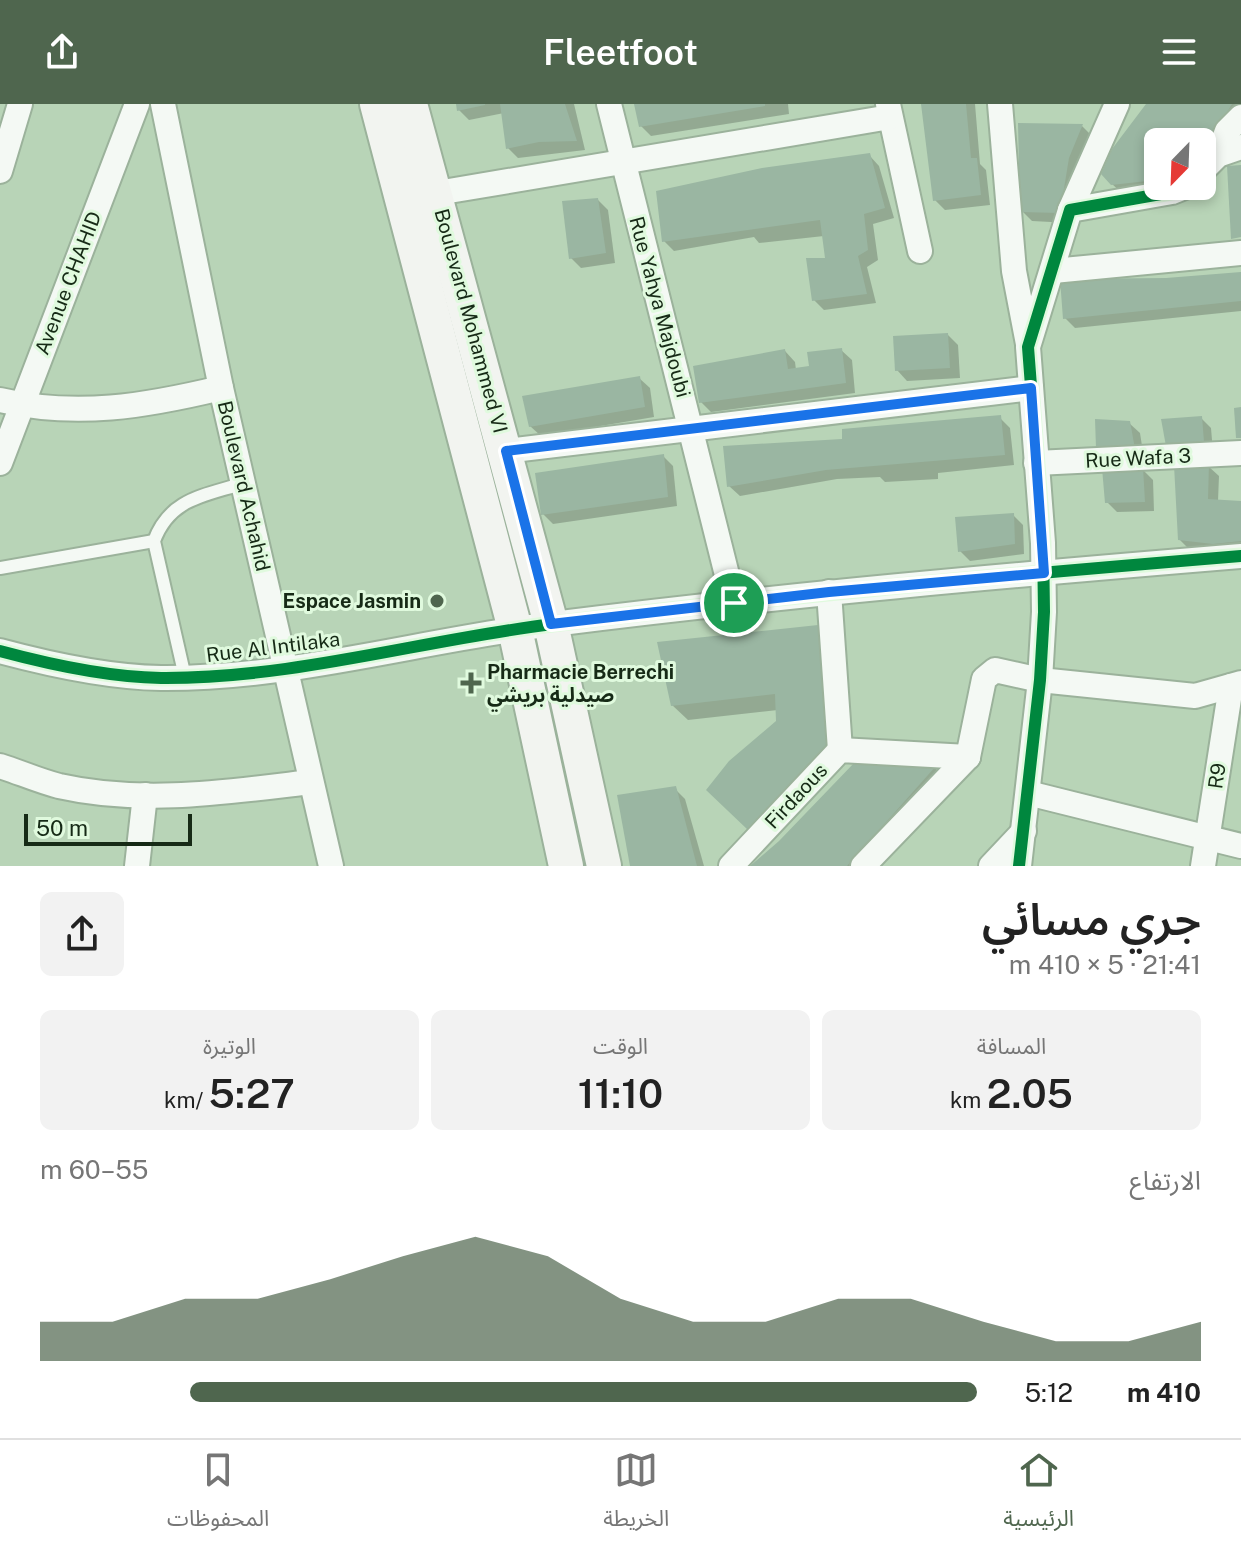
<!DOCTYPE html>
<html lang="ar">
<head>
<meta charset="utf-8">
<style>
  :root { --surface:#fff; --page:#f2f2f2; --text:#222; --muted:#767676; --line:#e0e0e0; --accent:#4f664e }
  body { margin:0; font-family:"Public Sans","Noto Sans Arabic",sans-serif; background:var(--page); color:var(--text); direction:rtl; height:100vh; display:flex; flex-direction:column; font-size:30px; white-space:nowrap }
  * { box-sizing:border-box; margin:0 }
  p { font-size:26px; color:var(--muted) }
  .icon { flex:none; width:44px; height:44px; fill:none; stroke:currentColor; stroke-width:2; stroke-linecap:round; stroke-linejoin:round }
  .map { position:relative; height:762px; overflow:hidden; direction:ltr }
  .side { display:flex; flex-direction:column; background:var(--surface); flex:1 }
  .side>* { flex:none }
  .needle { width:52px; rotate:203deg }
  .fabs { position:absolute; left:1144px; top:24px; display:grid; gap:16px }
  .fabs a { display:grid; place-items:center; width:72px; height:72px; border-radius:12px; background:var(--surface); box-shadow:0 4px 12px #0003; font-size:40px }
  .scale { position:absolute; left:24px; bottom:20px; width:168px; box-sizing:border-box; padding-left:8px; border:4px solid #162a16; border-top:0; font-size:22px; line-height:28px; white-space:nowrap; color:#162a16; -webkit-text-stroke:6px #e0fade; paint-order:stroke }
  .pin { position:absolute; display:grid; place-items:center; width:68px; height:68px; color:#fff; margin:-34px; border:4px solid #fff; border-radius:50%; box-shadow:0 2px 8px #0007 }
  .round { display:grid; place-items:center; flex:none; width:84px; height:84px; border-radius:12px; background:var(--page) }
  .summary { display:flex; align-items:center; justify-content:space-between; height:136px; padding:0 40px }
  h1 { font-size:44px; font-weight:600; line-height:60px }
  .stats { display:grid; grid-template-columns:repeat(3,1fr); gap:12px; height:136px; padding:8px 40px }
  .stats div { display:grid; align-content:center; border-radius:12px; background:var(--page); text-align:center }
  .stats b { font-size:40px; font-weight:600 }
  .stats small { font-size:22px; font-weight:400 }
  .stats p { font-size:22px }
  .chart { height:224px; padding:16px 40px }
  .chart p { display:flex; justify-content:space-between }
  .chart svg { width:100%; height:144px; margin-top:8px; fill:var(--accent); opacity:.7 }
  ul { padding:0 40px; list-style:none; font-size:26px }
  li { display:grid; grid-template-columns:128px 96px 1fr; align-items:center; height:60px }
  li i { height:20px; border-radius:10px; background:var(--accent) }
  header { display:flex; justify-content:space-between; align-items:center; height:104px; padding:0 40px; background:var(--accent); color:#fff; font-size:36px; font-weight:600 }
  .dock { display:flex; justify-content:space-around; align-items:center; height:112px; border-top:2px solid var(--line); background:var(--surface); font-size:22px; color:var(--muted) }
  .dock a { display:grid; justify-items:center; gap:4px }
  .dock .selected { color:var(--accent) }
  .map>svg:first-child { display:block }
</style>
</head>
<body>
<header><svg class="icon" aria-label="menu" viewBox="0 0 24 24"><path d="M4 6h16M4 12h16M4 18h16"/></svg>Fleetfoot<svg class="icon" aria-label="share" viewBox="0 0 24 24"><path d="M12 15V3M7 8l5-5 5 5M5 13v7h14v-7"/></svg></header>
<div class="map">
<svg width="1241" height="762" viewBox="0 0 1241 762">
  <rect width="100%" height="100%" fill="#b8d4b7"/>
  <g fill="#0003">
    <polygon points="458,0 574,0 585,46 518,54 508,44 504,9 469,16 459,6"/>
    <polygon points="636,0 788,0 789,10 651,32 641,22"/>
    <polygon points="923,0 975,0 980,60 986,66 990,101 945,106 935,96"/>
    <polygon points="1148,0 1241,0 1241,11 1202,79 1202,38 1158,38 1158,82 1200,82 1197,87 1123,90 1112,80"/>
    <polygon points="1082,22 1092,32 1070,119 1032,117 1022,107"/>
    <polygon points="869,51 879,62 894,114 873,120 878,156 867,163 876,199 824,206 814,196 827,156 824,132 759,139 754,133 674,147 664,137"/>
    <polygon points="598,96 608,106 615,159 581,164 571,154"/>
    <polygon points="1241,169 1241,207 1075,224 1065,214 1200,173"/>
    <polygon points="948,231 958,241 960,274 907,277 897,266"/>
    <polygon points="841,246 852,256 855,289 711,308 701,298 785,247 795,258 796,266 811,263"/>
    <polygon points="639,274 650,284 654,313 541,332 530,322"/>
    <polygon points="1000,314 1010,324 1014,361 938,369 938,375 885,378 880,373 837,375 740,392 729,382 845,337"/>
    <polygon points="1201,314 1211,324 1213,348 1178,351"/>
    <polygon points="1129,319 1140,329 1144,355 1108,354"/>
    <polygon points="663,352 673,362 677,402 553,420 543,410"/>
    <polygon points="1208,362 1219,372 1218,397 1241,397 1241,447 1190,446 1180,436"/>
    <polygon points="1142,365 1153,376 1154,407 1117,408 1107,398"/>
    <polygon points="1013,411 1023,421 1024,450 970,457 960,447"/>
    <polygon points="817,523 828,533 836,653 765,740 709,685 778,618 778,606 688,616 672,601"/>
    <polygon points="904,658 935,664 945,674 864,762 753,762"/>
    <polygon points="675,685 685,695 704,762 633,762"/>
  </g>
  <g fill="#9ab6a2">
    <polygon points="456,0 485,0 485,1 457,7"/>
    <polygon points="500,0 565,0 577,37 539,38 506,45"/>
    <polygon points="634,0 765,0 765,2 639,23"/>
    <polygon points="921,0 966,0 971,54 977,54 981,91 933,97"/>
    <polygon points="1146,0 1232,0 1202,51 1202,38 1158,38 1158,80 1147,77 1111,81 1101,70 1112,45"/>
    <polygon points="1018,19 1083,20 1069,54 1060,109 1020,108"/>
    <polygon points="870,49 885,104 864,110 868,146 858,152 867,190 812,197 806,154 825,154 820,116 662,138 656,87 762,64"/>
    <polygon points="1241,61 1241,133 1231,135 1227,62"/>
    <polygon points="598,94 606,149 569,155 562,97"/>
    <polygon points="1241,168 1241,197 1063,215 1060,175 1166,174"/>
    <polygon points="948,229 950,264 895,267 893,232"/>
    <polygon points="842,244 846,279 699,299 693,262 785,245 788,265 809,262 807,248"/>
    <polygon points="640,272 645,303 529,323 522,292"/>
    <polygon points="1241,303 1241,334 1236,334 1234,304"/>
    <polygon points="1001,311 1005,351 826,366 727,383 723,342 842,335 842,325"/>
    <polygon points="1202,312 1204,338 1166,342 1161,315"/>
    <polygon points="1095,315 1130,317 1135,345 1096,344"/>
    <polygon points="664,350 668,393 541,411 535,369"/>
    <polygon points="1209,360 1208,395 1241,397 1241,437 1213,440 1178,436 1174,361"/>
    <polygon points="1143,363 1145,398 1105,399 1102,364"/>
    <polygon points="1014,409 1015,440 958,448 955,413"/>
    <polygon points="818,521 827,642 748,726 706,686 729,657 776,617 775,590 671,602 657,538"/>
    <polygon points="855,658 936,662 847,762 750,762 779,737"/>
    <polygon points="676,682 697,762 630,762 617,691"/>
  </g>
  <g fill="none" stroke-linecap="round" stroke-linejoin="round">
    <defs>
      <g id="service">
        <polyline points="0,464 154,437"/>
        <path d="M185 573 154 437C170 394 204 392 244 379"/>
      </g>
      <g id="minor">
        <polyline points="163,0 221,284 331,762"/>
        <polyline points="609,0 734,499"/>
        <polyline points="888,0 920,147"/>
        <polyline points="1000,0 1014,167 1028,240"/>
        <polyline points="1218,51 1227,27 1241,13"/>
        <polyline points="0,67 20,0"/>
        <polyline points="1202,67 1218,51 1241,43"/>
        <polyline points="437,89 890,13"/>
        <polyline points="1070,106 1117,0"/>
        <polyline points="1053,167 1241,149"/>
        <path d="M0 296C76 314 146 302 221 284"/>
        <polyline points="506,347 1031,284"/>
        <polyline points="0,359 137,0"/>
        <polyline points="1036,359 1241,349"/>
        <polyline points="829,488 840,646"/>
        <path d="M0 547C52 561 107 573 161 574 293 575 422 536 553 520 782 491 1011 471 1241 452"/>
        <polyline points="968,653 984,575 995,566 1040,576 1195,592 1241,579"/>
        <path d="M0 662C19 668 39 677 59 682 143 701 227 688 311 678"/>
        <polyline points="1028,689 1241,742"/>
        <polyline points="137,762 145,691"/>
        <polyline points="731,762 840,646 968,653"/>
        <polyline points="863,762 968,653"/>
        <polyline points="991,762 1024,727"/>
        <polyline points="1019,762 1040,576 1044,508 1043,439 1028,243 1070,106 1172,88 1187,82"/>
        <polyline points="1203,762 1231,582"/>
      </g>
      <g id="secondary">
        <polyline points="377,0 515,525 566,762"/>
        <polyline points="410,0 551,520 604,762"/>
      </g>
    </defs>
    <use href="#service" stroke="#9bb29b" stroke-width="16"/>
    <use href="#minor" stroke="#9bb29b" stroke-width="28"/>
    <use href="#secondary" stroke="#9bb29b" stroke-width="38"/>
    <use href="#service" stroke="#f4f9f4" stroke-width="12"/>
    <use href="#minor" stroke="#f4f9f4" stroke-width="24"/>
    <use href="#secondary" stroke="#f2f4f0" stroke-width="34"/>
    <defs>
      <g id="cycleway">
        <path d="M0 547C52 561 107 573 161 574 293 575 422 536 553 520 782 491 1011 471 1241 452"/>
        <polyline points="1019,762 1040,576 1044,508 1043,439 1028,243 1070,106 1172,88 1187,82"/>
      </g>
    </defs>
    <use href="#cycleway" stroke="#e0fade" stroke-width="17"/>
    <use href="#cycleway" stroke="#00873e" stroke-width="12"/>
  </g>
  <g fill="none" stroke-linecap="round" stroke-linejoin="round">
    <defs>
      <polygon id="route" points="1031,284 1044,469 829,488 551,520 506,347"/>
    </defs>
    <use href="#route" stroke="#fff" stroke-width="16"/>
    <use href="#route" stroke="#1a73e8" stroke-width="10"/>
  </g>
  <g fill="#4f664e" stroke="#e0fade" stroke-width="3">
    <circle cx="437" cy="497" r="8"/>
    <path d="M467 567h8v8h8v8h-8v8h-8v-8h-8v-8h8z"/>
  </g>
  <g text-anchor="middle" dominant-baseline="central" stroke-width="6" stroke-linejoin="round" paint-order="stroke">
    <g font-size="20" fill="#162a16" stroke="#e0fade">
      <text transform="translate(68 179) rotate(-69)">Avenue CHAHID</text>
      <text transform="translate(660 203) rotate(75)">Rue Yahya Majdoubi</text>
      <text transform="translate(471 217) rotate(75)">Boulevard Mohammed VI</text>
      <text transform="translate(1138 354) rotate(-3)">Rue Wafa 3</text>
      <text transform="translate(244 382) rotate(77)">Boulevard Achahid</text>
      <text transform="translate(273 543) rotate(-7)">Rue Al Intilaka</text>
      <text transform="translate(1217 672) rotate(-82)">R9</text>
      <text transform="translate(796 692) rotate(-47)">Firdaous</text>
    </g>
    <g font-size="20" font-weight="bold" fill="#162a16" stroke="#e0fade" text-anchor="end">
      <text x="421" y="497">Espace Jasmin</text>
      <text x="487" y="568" text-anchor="start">Pharmacie Berrechi<tspan x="487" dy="23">صيدلية بريشي</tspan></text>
    </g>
  </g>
</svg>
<div class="fabs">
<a><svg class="needle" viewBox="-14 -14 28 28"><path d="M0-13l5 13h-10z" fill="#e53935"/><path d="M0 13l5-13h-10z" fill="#767676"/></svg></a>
</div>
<div class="scale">50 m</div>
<div class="pin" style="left:734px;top:499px;background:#1e9e55"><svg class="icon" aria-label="arrive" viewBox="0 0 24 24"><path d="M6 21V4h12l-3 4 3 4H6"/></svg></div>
</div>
<section class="side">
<div class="summary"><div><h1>جري مسائي</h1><p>21:41 · 5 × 410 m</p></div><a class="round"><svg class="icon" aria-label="share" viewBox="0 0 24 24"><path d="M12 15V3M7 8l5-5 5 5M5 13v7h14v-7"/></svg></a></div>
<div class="stats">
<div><p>المسافة</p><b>2.05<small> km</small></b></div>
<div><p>الوقت</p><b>11:10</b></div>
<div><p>الوتيرة</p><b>5:27<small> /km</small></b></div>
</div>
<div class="chart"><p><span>الارتفاع</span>55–60 m</p>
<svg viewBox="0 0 160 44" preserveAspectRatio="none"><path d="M0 44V32L10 32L20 25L30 25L40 19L50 12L60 6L70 12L80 25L90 32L100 32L110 25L120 25L130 32L140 38L150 38L160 32V44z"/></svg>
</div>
<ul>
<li><b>410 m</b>5:12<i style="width:84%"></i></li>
</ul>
</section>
<nav class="dock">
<a class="selected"><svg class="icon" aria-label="home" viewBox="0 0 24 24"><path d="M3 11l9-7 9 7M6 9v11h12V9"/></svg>الرئيسية</a>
<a><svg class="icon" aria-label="map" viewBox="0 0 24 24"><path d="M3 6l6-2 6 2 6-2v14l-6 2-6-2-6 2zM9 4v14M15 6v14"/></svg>الخريطة</a>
<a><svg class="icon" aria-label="saved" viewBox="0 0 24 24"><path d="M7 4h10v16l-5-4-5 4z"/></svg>المحفوظات</a>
</nav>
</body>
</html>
